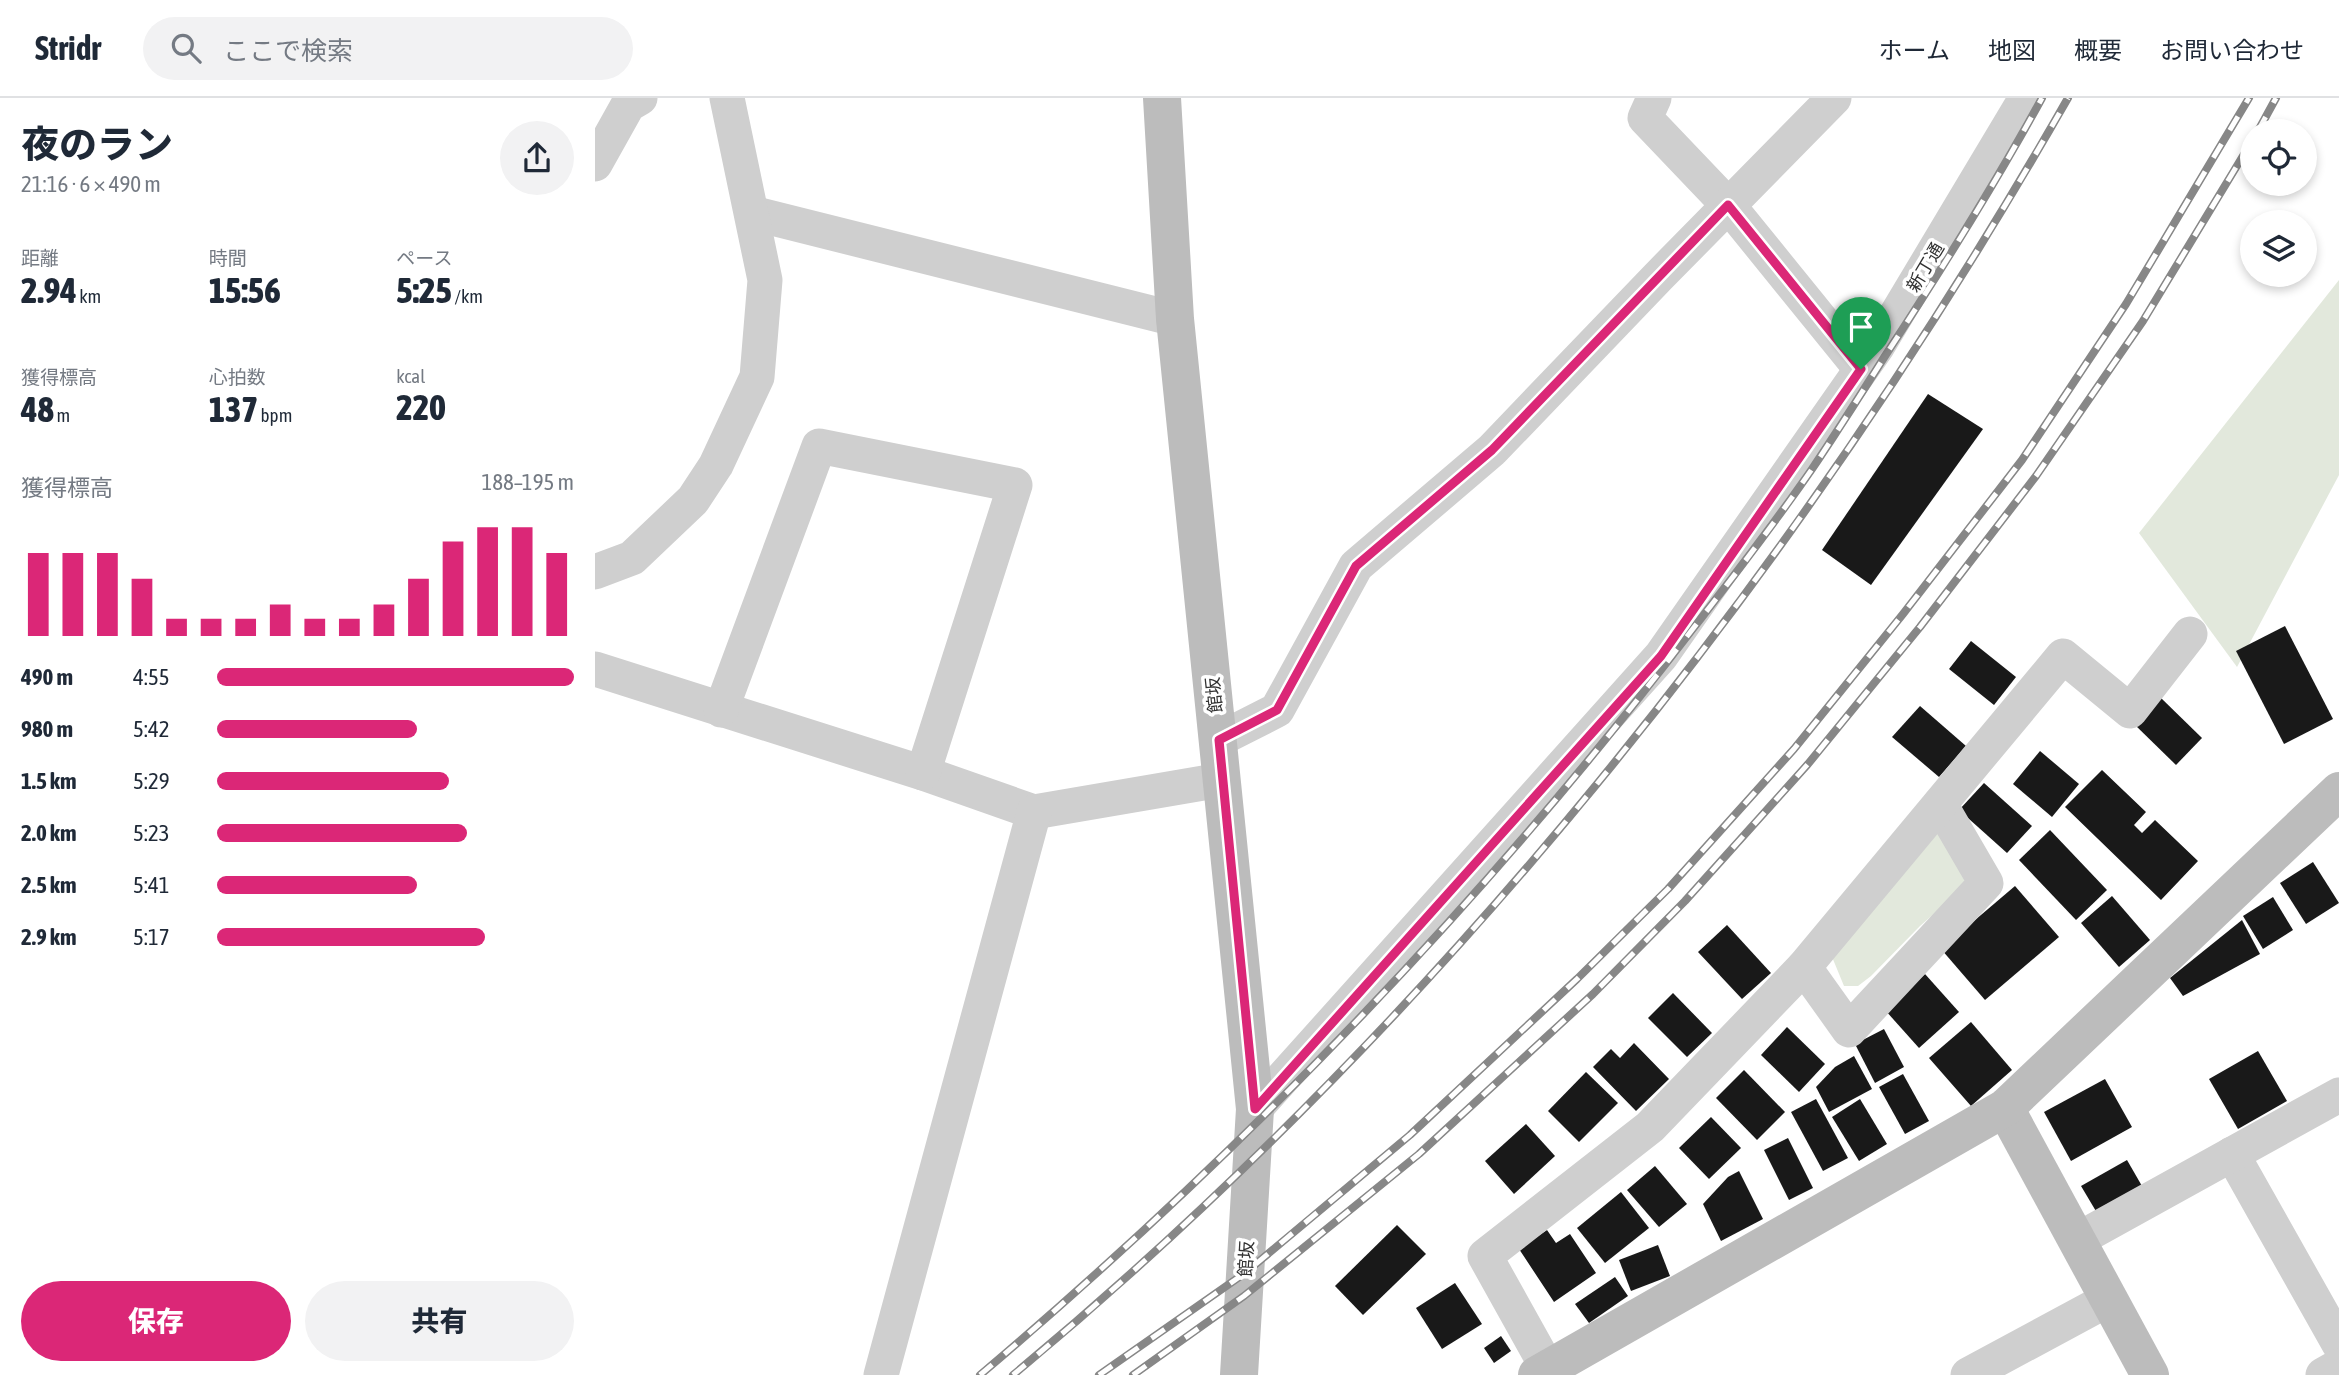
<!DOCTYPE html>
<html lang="ja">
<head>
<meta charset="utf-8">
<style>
  :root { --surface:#fff; --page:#f2f2f3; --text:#1f2937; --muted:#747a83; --line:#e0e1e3; --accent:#db2777 }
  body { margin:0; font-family:"Asap Condensed","Noto Sans JP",sans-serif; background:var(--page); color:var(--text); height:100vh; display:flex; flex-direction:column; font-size:26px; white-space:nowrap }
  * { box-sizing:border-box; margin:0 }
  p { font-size:23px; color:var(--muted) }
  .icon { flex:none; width:38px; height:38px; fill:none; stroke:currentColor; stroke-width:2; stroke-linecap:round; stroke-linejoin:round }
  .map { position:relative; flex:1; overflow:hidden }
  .drawer { display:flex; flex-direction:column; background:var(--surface); width:595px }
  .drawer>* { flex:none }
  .tools { position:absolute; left:1645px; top:21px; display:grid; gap:14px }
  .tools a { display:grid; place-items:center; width:77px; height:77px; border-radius:50%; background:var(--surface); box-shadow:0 4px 10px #0003; font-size:35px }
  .pin { position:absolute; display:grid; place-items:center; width:60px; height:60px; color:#fff; margin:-72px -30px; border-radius:50% 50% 50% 0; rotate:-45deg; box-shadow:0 0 7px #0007 }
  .pin .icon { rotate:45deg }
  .round { display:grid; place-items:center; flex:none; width:74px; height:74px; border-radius:37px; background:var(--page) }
  .summary { display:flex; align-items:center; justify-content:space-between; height:119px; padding:0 21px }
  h1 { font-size:38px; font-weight:800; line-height:52px }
  .figures { display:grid; grid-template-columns:repeat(3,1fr); gap:10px; height:119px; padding:7px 21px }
  .figures div { display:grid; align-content:center }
  .figures b { font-size:35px; font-weight:800 }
  .figures small { font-size:19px; font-weight:400 }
  .figures p { font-size:19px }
  .chart { height:196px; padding:14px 21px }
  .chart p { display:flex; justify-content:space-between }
  .chart svg { width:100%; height:126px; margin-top:7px; stroke:var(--accent); stroke-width:6 }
  .action { display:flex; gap:14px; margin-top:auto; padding:14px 21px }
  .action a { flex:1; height:80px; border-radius:42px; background:var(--accent); color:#fff; font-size:28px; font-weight:800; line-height:80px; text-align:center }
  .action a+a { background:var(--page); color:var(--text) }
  ul { padding:0 21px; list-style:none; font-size:23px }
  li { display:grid; grid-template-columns:112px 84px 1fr; align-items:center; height:52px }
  li i { height:18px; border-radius:9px; background:var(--accent) }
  header { display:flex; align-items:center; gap:42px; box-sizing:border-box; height:98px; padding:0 35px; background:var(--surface); border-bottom:2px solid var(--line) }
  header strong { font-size:33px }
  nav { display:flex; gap:38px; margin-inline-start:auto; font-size:24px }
  .search { width:490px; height:63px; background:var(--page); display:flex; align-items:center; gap:18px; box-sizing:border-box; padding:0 24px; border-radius:38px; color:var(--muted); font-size:26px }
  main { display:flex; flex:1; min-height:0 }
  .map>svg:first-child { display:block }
</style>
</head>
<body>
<header>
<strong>Stridr</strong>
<div class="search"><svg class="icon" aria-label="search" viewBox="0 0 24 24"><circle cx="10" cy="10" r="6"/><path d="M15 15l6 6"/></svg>ここで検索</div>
<nav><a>ホーム</a><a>地図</a><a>概要</a><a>お問い合わせ</a></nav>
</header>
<main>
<section class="drawer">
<div class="summary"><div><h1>夜のラン</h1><p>21:16 · 6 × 490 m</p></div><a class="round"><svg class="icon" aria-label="share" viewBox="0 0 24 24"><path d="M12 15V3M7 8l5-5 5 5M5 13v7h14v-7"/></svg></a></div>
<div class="figures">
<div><p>距離</p><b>2.94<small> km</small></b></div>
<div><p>時間</p><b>15:56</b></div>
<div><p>ペース</p><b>5:25<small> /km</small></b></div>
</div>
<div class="figures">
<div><p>獲得標高</p><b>48<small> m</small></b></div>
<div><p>心拍数</p><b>137<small> bpm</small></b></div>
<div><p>kcal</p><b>220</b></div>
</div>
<div class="chart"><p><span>獲得標高</span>188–195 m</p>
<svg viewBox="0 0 160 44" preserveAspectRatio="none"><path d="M5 44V15M15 44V15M25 44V15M35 44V24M45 44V38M55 44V38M65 44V38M75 44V33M85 44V38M95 44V38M105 44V33M115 44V24M125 44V11M135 44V6M145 44V6M155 44V15"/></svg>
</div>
<ul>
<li><b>490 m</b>4:55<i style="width:100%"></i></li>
<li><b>980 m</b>5:42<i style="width:56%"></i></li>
<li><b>1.5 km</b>5:29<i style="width:65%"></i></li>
<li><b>2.0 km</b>5:23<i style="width:70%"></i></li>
<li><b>2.5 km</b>5:41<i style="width:56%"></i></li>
<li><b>2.9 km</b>5:17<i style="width:75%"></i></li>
</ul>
<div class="action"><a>保存</a><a>共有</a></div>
</section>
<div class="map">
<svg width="1744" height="1277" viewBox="0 0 1744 1277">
  <rect width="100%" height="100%" fill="#fff"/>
  <g fill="#e2e8dc">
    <polygon points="1744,182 1744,377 1642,569 1544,435"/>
    <polygon points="1340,724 1375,784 1325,828 1276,878 1263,888 1249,888 1235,854"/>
  </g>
  <g fill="#191919">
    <polygon points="1333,296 1388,331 1276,487 1227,452"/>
    <polygon points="1690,528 1738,621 1689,646 1641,553"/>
    <polygon points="1376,543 1421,579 1399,607 1354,571"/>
    <polygon points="1565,599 1607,640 1581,667 1539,626"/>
    <polygon points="1325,608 1371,648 1344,679 1297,639"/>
    <polygon points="1445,653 1484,686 1457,719 1418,686"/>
    <polygon points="1507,672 1551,714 1539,727 1547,735 1560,722 1603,763 1566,802 1470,709"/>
    <polygon points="1389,685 1437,728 1412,755 1364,712"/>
    <polygon points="1455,732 1512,792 1481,822 1424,762"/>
    <polygon points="1718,764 1744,805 1711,826 1685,785"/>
    <polygon points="1420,788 1464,839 1390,902 1346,851"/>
    <polygon points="1517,798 1555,842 1524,869 1486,825"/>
    <polygon points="1678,799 1698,832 1668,851 1648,818"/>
    <polygon points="1647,822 1665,856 1588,898 1575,880"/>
    <polygon points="1132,827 1176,875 1147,901 1103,854"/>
    <polygon points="1330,876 1364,914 1324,950 1290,912"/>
    <polygon points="1078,895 1117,935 1092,959 1053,920"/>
    <polygon points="1376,924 1417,972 1376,1008 1334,960"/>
    <polygon points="1192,929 1230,966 1204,994 1166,957"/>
    <polygon points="1289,931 1309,969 1280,985 1260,946"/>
    <polygon points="1039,945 1074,981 1041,1013 998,969 1016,951 1025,960"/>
    <polygon points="1663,953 1692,1003 1643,1031 1614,981"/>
    <polygon points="1259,958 1277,991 1234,1014 1221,989 1240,969"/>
    <polygon points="1149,972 1190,1014 1162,1042 1121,1000"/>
    <polygon points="991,974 1023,1005 984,1044 953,1013"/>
    <polygon points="1308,976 1334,1023 1310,1036 1284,989"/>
    <polygon points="1510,981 1537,1029 1476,1063 1449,1014"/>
    <polygon points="1221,1001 1253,1060 1228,1073 1196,1014"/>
    <polygon points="1265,1001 1292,1046 1264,1063 1237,1019"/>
    <polygon points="1116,1019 1146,1050 1114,1081 1084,1050"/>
    <polygon points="931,1026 960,1058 919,1096 890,1063"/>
    <polygon points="1193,1040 1218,1090 1194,1102 1169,1052"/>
    <polygon points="1532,1062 1551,1095 1505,1120 1486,1088"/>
    <polygon points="1060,1068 1092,1106 1064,1129 1032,1092"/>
    <polygon points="1144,1073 1168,1121 1126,1143 1108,1106 1133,1079"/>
    <polygon points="1026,1094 1054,1130 1010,1165 982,1130"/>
    <polygon points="802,1127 831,1156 768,1217 740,1188"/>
    <polygon points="952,1132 961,1145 975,1136 1001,1175 959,1204 924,1151"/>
    <polygon points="1063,1147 1075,1178 1036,1193 1024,1162"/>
    <polygon points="1020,1179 1033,1198 994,1225 980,1206"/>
    <polygon points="860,1185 887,1226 847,1251 821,1210"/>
    <polygon points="906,1238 916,1253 899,1265 889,1250"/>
  </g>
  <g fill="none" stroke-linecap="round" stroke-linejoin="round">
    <g stroke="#cfcfcf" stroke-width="35">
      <polyline points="1059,0 1050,20 1133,107 1266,271"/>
      <polyline points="0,66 33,7 45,0"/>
      <polyline points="157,115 580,221"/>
      <polyline points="0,474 37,460 98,402 121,367 162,279 170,182 132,0"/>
      <polyline points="0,571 328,675 439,714 626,682"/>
      <polyline points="126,612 224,348 420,387 328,675"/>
      <polyline points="623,642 682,612 761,468 897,352 1063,179 1239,0"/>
      <polyline points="1209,869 1254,932 1391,785 1345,706"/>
      <polyline points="660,1011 1066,558 1282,249 1431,0"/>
      <polyline points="1637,1056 1744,1246"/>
      <polyline points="1482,1142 1744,997"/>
      <polyline points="953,1271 890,1158 1055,1029 1209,869 1468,558 1535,613 1595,536"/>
      <polyline points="286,1277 439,714"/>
      <polyline points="1373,1277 1514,1201"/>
      <polyline points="1728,1277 1744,1268"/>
    </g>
    <g stroke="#bcbcbc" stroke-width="38">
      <polyline points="567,0 580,221 660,1011 644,1277"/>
      <polyline points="1410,1010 1555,1277"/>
      <polyline points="942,1277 1410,1010 1744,693"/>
    </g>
    <defs>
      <g id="rail">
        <polyline points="1663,33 1681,0"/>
        <path d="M385 1277C640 1061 871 823 1076 559 1124 497 1173 435 1217 371 1242 334 1266 296 1290 258 1345 174 1399 88 1447 0"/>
        <path d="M418 1277C841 926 1201 477 1473 0"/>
        <polyline points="504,1277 650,1175 815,1037 982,881 1073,791 1199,651 1308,516 1427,362 1531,206 1654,0"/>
        <polyline points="538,1277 649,1198 824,1056 998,896 1090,803 1213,666 1325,529 1441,378 1548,223 1657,43"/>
      </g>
    </defs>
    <use href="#rail" stroke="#878787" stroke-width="8"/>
    <use href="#rail" stroke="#fff" stroke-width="5" stroke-dasharray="16" stroke-linecap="butt"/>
  </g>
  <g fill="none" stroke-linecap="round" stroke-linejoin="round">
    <defs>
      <polygon id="route" points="1133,107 1266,271 1066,558 660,1011 624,642 682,612 761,468 897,352"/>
    </defs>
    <use href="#route" stroke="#fff" stroke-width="14"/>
    <use href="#route" stroke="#db2777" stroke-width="9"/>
  </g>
  <g text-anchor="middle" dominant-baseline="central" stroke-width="7" stroke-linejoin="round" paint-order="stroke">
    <g font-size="18" fill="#323232" stroke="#fff">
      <text transform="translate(1330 169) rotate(-59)">新丁通</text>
      <text transform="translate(619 597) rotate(-96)">館坂</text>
      <text transform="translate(651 1161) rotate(-87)">館坂</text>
    </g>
  </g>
</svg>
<div class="tools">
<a><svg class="icon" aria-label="locate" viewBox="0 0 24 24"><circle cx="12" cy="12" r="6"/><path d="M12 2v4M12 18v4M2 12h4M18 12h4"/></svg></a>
<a><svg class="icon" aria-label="layers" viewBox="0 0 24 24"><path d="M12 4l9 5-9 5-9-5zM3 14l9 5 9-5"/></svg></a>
</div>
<div class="pin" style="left:1266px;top:271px;background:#1e9e55"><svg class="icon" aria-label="arrive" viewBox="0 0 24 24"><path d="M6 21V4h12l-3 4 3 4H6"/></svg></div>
</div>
</main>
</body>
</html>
